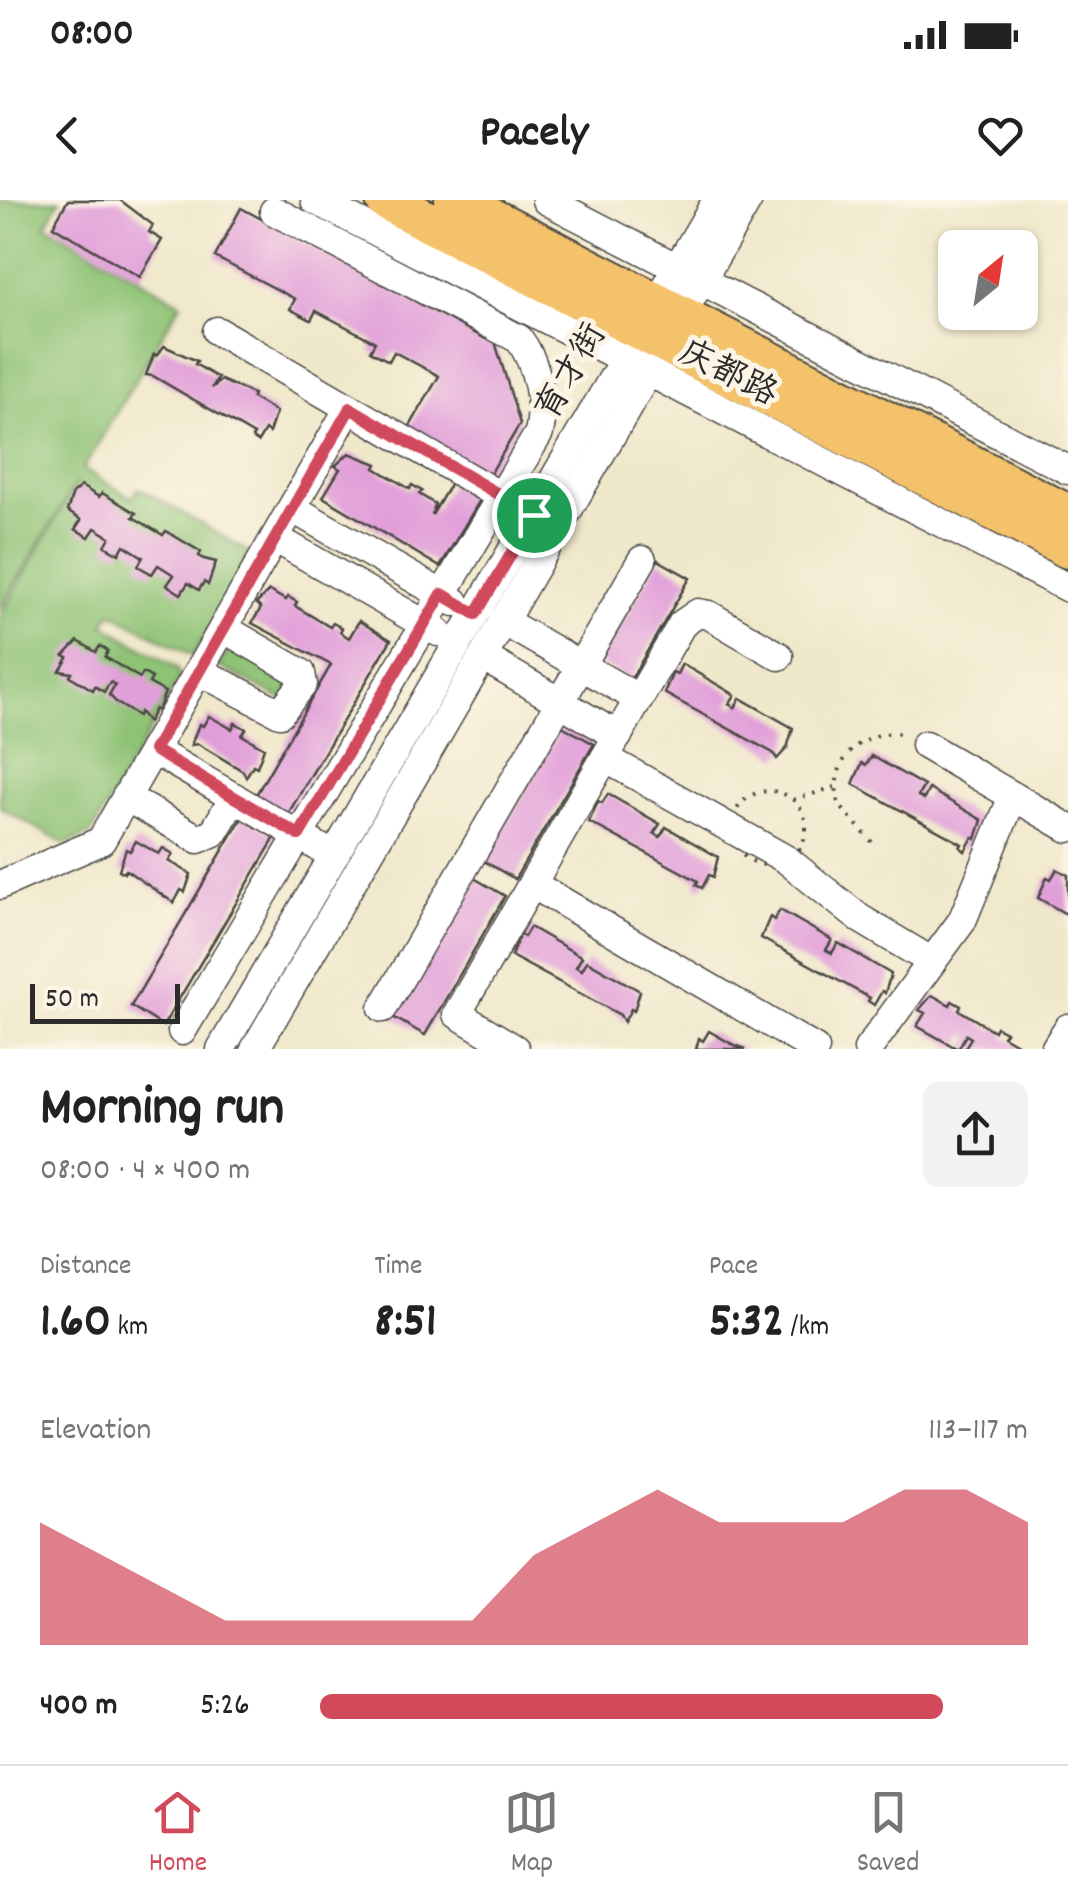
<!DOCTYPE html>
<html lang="en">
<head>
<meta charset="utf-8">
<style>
  :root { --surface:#fff; --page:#f2f2f2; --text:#222; --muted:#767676; --line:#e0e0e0; --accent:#d1495b }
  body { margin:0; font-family:Dekko,"LXGW WenKai TC",sans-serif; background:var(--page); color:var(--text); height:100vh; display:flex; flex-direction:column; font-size:38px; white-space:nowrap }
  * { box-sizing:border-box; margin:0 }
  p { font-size:32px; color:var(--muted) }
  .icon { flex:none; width:55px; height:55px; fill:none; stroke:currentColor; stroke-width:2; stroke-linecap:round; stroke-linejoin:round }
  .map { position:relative; height:849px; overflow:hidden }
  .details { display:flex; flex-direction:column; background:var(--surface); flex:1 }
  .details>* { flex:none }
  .needle { width:65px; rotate:30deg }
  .fabs { position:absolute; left:938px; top:30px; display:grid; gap:20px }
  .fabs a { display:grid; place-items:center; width:100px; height:100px; border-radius:15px; background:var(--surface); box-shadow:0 2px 8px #0004; font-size:50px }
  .scale { position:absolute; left:30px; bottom:25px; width:150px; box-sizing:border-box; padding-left:10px; border:5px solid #2b2b2b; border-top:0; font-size:28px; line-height:35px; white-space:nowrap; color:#2b2b2b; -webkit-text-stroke:8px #fcf5e5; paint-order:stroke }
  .pin { position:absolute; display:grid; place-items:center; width:85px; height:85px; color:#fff; margin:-42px; border:5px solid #fff; border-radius:50%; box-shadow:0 2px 10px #0007 }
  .round { display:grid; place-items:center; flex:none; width:105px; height:105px; border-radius:15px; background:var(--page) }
  .overview { display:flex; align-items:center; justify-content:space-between; height:170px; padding:0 40px }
  h1 { font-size:55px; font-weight:700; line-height:75px }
  .stats { display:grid; grid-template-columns:repeat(3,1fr); gap:15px; height:170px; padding:10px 40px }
  .stats div { display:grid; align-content:center }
  .stats b { font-size:50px; font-weight:700 }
  .stats small { font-size:28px; font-weight:400 }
  .stats p { font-size:28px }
  .chart { height:280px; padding:20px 40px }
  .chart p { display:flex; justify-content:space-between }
  .chart svg { width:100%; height:180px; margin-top:10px; fill:var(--accent); opacity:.7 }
  ul { padding:0 40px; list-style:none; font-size:32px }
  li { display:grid; grid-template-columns:160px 120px 1fr; align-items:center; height:75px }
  li i { height:25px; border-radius:12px; background:var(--accent) }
  .status { display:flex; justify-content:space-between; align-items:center; height:70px; padding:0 50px; background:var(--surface); direction:ltr }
  .status svg { height:28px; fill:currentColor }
  header { display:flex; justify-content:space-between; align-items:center; height:130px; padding:0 40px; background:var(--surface); font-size:45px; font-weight:700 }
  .menu { display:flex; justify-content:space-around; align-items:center; height:140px; border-top:2px solid var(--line); background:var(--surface); font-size:28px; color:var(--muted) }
  .menu a { display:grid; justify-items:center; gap:5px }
  .menu .active { color:var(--accent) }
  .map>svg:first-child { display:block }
</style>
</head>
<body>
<div class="status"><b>08:00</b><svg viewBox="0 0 49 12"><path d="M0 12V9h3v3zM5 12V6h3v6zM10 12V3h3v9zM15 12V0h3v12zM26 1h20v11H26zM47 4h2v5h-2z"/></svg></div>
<header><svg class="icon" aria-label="back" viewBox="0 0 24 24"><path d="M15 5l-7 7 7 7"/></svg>Pacely<svg class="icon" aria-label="heart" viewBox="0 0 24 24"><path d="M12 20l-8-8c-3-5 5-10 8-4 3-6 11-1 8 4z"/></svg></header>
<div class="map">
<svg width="1068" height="849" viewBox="0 0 1068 849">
  <rect width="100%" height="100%" fill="#fcf5e5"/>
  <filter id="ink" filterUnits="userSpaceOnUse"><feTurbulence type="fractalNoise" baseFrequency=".01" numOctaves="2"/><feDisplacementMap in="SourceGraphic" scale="20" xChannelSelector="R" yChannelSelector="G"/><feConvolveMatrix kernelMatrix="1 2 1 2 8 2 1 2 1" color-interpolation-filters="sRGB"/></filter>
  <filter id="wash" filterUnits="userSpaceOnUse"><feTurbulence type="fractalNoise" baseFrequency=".0048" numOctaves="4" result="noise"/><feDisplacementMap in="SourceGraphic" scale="40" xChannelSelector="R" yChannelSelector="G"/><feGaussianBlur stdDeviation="2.25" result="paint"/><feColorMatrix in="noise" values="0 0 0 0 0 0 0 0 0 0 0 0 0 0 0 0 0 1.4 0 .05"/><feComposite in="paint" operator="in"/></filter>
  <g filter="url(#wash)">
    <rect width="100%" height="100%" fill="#f0e8cb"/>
    <g fill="#8ec375" stroke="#5c7750" stroke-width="2.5">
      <polygon points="0,0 60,0 46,25 181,103 83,269 132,298 139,288 247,351 252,359 193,456 111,412 104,425 176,467 180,477 91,634 65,644 0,607 0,417 76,283 0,409"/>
      <polygon points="233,445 292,477 285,501 218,466"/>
    </g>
    <g id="blocks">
      <g fill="#e19fd9">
        <polygon points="68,0 120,0 153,25 149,32 162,40 140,77 53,26"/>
        <polygon points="241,8 486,139 489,134 499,140 496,145 520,224 486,281 406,233 439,176 394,152 389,161 370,151 375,142 316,111 311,120 290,109 295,99 215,57"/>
        <polygon points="164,146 197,161 195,164 218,178 212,188 221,180 253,194 252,198 276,212 269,233 265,230 258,242 252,238 254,235 153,176 146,175 154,154 157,156"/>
        <polygon points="349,253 377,264 375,268 410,289 412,285 422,291 419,294 435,304 432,315 451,283 480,300 440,367 323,297 340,269 335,266"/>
        <polygon points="81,286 99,297 102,293 136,313 133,317 163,335 166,331 201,352 199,356 204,359 216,362 208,385 204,382 199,390 188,383 181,394 167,385 174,375 158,365 152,374 138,366 143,357 124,345 119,354 105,346 110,337 95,328 89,337 75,329 81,320 67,311 73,293"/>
        <polygon points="658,360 690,378 630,481 599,463"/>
        <polygon points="269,391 286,400 288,397 297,402 295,406 330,427 333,423 342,428 340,432 349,438 359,421 391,440 285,619 253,600 331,465 252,423 261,408 256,404"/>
        <polygon points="78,441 96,452 100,446 108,451 105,457 140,478 143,473 152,478 149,483 165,492 158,511 155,509 148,522 140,512 138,516 117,503 109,495 115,485 110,482 104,492 95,486 93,490 70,476 72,473 60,471 68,458 64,456"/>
        <polygon points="682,464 735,495 729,504 735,508 740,498 793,528 787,548 777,559 773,553 664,493 673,472 677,474"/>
        <polygon points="209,516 232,529 235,523 246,529 242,535 264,548 257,567 253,565 246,577 243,571 198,544 191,545 199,524 203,526"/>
        <polygon points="562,526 594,544 515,679 484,661"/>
        <polygon points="872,556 924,586 918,596 924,599 929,589 982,620 976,639 973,637 965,651 960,647 962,644 853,584 862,563 866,565"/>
        <polygon points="608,594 660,624 654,633 660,637 666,627 718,657 713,677 709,675 702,688 696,685 698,681 589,622 598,601 602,603"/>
        <polygon points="243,616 276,636 163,826 131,806"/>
        <polygon points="136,641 159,654 163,648 173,654 169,661 191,674 185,692 181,690 174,703 126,670 124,673 119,670 126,649 130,651"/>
        <polygon points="1057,669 1068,675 1068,715 1038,698 1047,677 1051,679"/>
        <polygon points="474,678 505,696 425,835 393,817"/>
        <polygon points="780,710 832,740 826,750 832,753 838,743 891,774 885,793 882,791 874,805 868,801 870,798 761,738 770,717 774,720"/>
        <polygon points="530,727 582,757 576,767 582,770 587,761 640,791 634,811 631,809 624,822 620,815 511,756 520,734 524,737"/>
        <polygon points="932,795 950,805 952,801 961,806 959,810 994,831 996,827 1006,832 1003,836 1020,846 1018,849 964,849 971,838 966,835 958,849 917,826 925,813 919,810"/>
        <polygon points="709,831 732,844 746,849 696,849 699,838 703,841"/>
      </g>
    </g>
  </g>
  <g filter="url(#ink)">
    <use href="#blocks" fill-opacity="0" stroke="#494743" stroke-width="2.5"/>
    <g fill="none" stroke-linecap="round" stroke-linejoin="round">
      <defs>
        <g id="minor">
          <polyline points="315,0 1068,388"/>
          <polyline points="546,0 1068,270"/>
          <polyline points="217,131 514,304"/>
          <polyline points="292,308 455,402"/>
          <polyline points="275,338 438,432"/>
          <polyline points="503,421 639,499"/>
          <polyline points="483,457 618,536"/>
          <polyline points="199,471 280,513 303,484 301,473 223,428"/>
          <polyline points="925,545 1068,628"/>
          <polyline points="153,550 334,656"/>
          <polyline points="605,558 787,660 859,718 931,761"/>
          <polyline points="126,597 198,639 214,632 234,597"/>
          <polyline points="532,684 815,849"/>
          <polyline points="0,685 101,641 349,208"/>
          <polyline points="383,808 642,360"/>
          <path d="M182 831 539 233C546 205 537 163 519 139L274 11"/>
          <polyline points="221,849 717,0"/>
          <polyline points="255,849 748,0"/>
          <polyline points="515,849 457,814 682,424 698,413 709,415 779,456"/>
          <polyline points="868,849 962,721 1013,596"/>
          <polyline points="1055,849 1068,828"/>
        </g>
        <g id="highway">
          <polyline points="386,0 1068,348"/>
          <polyline points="455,0 1068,315"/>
        </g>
      </defs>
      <use href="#minor" stroke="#494743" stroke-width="31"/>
      <use href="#highway" stroke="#494743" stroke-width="44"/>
      <g stroke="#494743" stroke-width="4" stroke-dasharray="2.5 8" stroke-linecap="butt">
        <circle cx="769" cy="628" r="37"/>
        <polyline points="793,600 835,587"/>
        <path d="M872 642 839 605C827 562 861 528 904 534"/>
      </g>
      <use href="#minor" stroke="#fff" stroke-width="28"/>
      <use href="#highway" stroke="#f4c26a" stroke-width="40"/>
    </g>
  </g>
  <g fill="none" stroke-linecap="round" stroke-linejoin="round" filter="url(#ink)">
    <defs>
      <polygon id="route" points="350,208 534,315 476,414 442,394 299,635 154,550"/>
    </defs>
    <use href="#route" stroke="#fff" stroke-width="20"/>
    <use href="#route" stroke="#d1495b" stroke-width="12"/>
  </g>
  <g text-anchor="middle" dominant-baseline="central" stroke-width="10" stroke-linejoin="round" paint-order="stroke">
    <g font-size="35" fill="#2b2b2b" stroke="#fcf5e5">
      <text transform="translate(573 173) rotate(-60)">育才街</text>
      <text transform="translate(727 175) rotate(27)">庆都路</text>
    </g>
  </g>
</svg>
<div class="fabs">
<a><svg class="needle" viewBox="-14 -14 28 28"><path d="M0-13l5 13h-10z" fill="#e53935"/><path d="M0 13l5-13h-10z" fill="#767676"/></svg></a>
</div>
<div class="scale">50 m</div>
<div class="pin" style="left:534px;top:315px;background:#1e9e55"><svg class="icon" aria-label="arrive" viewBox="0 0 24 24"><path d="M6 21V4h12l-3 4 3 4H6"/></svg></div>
</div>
<section class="details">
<div class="overview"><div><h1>Morning run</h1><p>08:00 · 4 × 400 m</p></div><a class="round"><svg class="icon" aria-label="share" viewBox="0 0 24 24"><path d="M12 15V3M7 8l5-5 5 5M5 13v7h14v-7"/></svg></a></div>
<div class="stats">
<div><p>Distance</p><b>1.60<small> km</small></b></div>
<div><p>Time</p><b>8:51</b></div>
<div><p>Pace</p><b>5:32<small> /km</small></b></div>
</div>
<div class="chart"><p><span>Elevation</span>113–117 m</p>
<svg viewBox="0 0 160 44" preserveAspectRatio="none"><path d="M0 44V14L10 22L20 30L30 38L40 38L50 38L60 38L70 38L80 22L90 14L100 6L110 14L120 14L130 14L140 6L150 6L160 14V44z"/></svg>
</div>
<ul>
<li><b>400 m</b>5:26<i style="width:88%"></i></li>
</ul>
</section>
<nav class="menu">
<a class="active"><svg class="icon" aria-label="home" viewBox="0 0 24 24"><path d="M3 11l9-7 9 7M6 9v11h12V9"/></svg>Home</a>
<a><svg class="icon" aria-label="map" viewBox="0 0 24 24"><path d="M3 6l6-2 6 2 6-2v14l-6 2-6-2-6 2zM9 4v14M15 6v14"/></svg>Map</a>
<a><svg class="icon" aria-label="saved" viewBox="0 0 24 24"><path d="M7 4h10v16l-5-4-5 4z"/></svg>Saved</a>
</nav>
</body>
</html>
